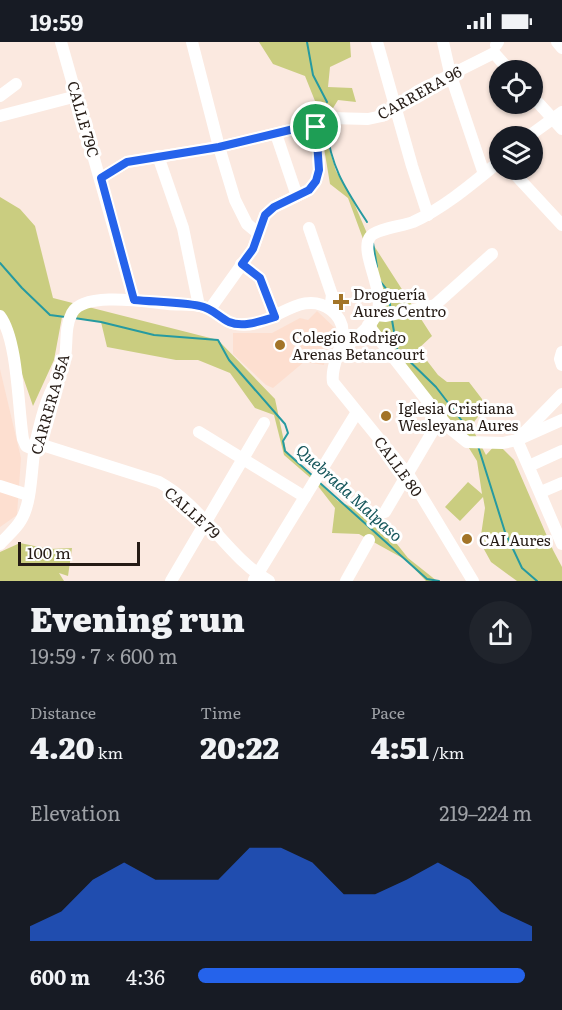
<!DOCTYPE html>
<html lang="en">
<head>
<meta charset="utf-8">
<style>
  :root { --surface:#171b24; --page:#20242c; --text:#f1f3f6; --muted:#9ea1a6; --accent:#2563eb }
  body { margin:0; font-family:Literata,serif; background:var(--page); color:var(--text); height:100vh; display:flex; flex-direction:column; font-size:22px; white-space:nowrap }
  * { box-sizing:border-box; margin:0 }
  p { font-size:20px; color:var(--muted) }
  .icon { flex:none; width:33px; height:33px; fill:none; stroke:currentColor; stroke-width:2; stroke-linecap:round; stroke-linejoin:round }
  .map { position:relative; height:539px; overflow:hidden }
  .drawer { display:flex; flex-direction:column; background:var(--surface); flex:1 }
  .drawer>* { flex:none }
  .fabs { position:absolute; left:489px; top:18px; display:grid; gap:12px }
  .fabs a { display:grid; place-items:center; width:54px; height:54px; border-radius:50%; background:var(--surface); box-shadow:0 2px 4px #0004; font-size:30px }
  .scale { position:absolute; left:18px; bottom:15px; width:122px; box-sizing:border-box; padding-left:6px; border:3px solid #251b15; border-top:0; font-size:16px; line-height:21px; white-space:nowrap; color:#251b15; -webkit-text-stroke:4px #fff; paint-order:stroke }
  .pin { position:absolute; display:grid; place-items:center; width:51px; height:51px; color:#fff; margin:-26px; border:3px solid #fff; border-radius:50%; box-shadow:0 2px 6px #0007 }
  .round { display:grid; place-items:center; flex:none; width:63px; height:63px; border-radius:32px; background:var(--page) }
  .summary { display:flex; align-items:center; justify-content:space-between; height:102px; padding:0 30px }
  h1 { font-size:33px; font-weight:800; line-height:45px }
  .figures { display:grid; grid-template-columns:repeat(3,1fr); gap:9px; height:102px; padding:6px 30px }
  .figures div { display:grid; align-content:center }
  .figures b { font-size:30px; font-weight:800 }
  .figures small { font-size:16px; font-weight:400 }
  .figures p { font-size:16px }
  .chart { height:168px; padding:12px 30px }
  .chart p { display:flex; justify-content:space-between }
  .chart svg { width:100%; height:108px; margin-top:6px; fill:var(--accent); opacity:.7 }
  ul { padding:0 30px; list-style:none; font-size:20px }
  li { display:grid; grid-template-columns:96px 72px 1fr; align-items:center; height:45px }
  li i { height:15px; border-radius:8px; background:var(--accent) }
  .status { display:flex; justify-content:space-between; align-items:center; height:42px; padding:0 30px; background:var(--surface); direction:ltr }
  .status svg { height:16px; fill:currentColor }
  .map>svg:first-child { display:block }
</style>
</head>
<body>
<div class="status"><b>19:59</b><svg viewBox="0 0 49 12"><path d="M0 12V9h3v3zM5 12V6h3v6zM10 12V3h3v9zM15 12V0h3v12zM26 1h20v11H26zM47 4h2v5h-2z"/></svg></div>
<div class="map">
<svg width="562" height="539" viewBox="0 0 562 539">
  <rect width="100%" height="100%" fill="#fbe9e0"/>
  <g fill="#fddfd0">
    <polygon points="317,269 335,286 328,293 324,323 304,320 273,346 266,343 233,312 233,291 272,291 300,276 308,278"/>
    <polygon points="0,327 21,416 17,473 0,485"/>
  </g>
  <g fill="#cacd80">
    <polygon points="259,0 350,0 351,15 330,25 328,45 352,46 356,60 338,58 322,84 336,129 351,154 369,196 432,294 418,307 438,333 447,340 469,340 482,357 483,368 471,384 486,413 497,401 514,418 553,508 562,525 562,539 517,539 491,520 480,500 485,466 483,455 460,479 445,465 468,440 482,452 477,419 454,382 376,291 380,260 366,205 348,156 330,142 317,64 305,34 273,22"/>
    <polygon points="0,155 20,167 35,184 53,256 218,298 275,357 286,409 338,459 367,472 385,487 408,516 437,539 426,539 406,518 359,492 332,491 335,466 314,439 284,413 274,373 255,366 230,331 198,318 176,318 107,305 101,280 62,275 54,318 33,364 3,277 0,276"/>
    <polygon points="20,501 49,507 72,506 68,534 59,531 64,539 0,539 0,510"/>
  </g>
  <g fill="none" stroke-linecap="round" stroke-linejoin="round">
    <g stroke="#269aa0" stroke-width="2">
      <polyline points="307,0 313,33 327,60"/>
      <path d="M326 84C331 126 345 146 367 180"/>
      <polyline points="373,201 377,225"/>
      <polyline points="0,221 22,246 50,273 65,275"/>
      <polyline points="380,239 388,249 391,270"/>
      <polyline points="74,276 101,280 154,293 218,298 229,318 285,382 288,391 283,399 285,409 314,435"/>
      <polyline points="392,278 397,307 436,345 469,388"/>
      <polyline points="478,404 505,490 522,526 537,539"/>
      <polyline points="320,441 427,537 439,539"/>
    </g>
    <g stroke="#fff" stroke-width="12">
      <polyline points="61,0 134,258"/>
      <polyline points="192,0 219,105 235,158 247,182 258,191"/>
      <polyline points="377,0 412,124 428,173"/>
      <polyline points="443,0 450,31 484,132"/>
      <polyline points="557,0 562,6"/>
      <polyline points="496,3 498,0"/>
      <polyline points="494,11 509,28"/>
      <polyline points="0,54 16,42"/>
      <polyline points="532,54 562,87"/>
      <polyline points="0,74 77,54"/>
      <polyline points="276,92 297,154"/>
      <polyline points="529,94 562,70"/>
      <polyline points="158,114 183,186 199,264"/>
      <polyline points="511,128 562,183"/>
      <polyline points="101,136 127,120 219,105 298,86 317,85 330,76 368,77 382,74 418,49 494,11"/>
      <polyline points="309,186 332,253 330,267"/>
      <polyline points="241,222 260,236 275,275"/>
      <polyline points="210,267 253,207 265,173 274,165 309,148 316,139 319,128 317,85"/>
      <polyline points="376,273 386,274 435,263 492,212"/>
      <path d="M0 274C18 298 18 367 23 397L26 404 35 408"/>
      <polyline points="368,283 447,384 467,400 503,401 517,398 562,378"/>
      <polyline points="562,310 560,317 562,323"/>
      <path d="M339 311C351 299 371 286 377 271 386 250 359 210 370 195 375 187 403 184 413 180 444 166 473 141 500 119"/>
      <polyline points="199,390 305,455"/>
      <polyline points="520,395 562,352"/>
      <polyline points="517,398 562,502"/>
      <path d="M36 401 159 440C202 463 228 516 269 539"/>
      <polyline points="529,424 562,409"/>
      <polyline points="0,444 28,453"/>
      <polyline points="541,450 562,441"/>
      <polyline points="385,470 441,375"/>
      <path d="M0 502C7 494 16 487 21 478 33 459 31 420 36 398 40 383 43 367 49 354 53 344 60 335 63 325 69 307 63 288 72 271 84 249 147 260 168 262 179 263 190 262 200 264 213 267 221 277 232 281 269 293 298 243 331 268 358 289 329 316 333 340L410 435 473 539"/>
      <polyline points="254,538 357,370"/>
      <polyline points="171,539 264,381"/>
      <polyline points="346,539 369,498"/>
    </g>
  </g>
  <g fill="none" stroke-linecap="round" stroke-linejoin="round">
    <defs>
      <path id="route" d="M316 85 319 128 316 139 309 148 274 165 265 173 253 207 242 222 260 236 275 275C261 279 243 286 229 280 219 275 212 266 200 264 179 260 156 260 134 258L101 136 127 120 219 105 298 86Z"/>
    </defs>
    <use href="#route" stroke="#fff" stroke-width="12"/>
    <use href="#route" stroke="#2563eb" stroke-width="8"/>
  </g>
  <g fill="#a37427" stroke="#fff" stroke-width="2">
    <path d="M338 251h6v6h6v6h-6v6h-6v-6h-6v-6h6z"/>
    <circle cx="280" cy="303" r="6"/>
    <circle cx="386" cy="374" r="6"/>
    <circle cx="467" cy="497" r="6"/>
  </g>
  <g text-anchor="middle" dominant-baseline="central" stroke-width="6" stroke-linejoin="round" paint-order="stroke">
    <g font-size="15" fill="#251b15" stroke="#fff">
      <text transform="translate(419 50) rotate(-29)">CARRERA 96</text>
      <text transform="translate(84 77) rotate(74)">CALLE 79C</text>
      <text transform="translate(49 362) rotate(-74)">CARRERA 95A</text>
      <text transform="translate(399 424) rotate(54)">CALLE 80</text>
      <text transform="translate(193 470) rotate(42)">CALLE 79</text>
    </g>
    <g font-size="15" fill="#251b15" stroke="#fff" text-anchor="start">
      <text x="353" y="251">Droguería<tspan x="353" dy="17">Aures Centro</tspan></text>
      <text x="292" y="294">Colegio Rodrigo<tspan x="292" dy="17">Arenas Betancourt</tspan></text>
      <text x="398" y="365">Iglesia Cristiana<tspan x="398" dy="17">Wesleyana Aures</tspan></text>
      <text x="479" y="497">CAI Aures</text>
    </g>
    <g font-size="16" font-style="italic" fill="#15565b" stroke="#fff">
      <text transform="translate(350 450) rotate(42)">Quebrada Malpaso</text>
    </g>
  </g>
</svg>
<div class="fabs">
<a><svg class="icon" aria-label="locate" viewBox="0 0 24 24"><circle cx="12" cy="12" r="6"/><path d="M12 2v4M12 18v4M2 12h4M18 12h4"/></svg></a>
<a><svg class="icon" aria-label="layers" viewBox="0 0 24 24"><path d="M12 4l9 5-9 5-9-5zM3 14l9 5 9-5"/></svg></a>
</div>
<div class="scale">100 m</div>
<div class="pin" style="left:316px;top:85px;background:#1e9e55"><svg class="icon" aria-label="arrive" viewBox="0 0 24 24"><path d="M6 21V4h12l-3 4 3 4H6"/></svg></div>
</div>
<section class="drawer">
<div class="summary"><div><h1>Evening run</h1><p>19:59 · 7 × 600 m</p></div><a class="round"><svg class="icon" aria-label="share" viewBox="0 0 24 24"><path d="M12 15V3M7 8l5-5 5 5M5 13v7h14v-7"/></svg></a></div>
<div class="figures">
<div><p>Distance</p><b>4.20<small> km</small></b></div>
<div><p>Time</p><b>20:22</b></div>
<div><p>Pace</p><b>4:51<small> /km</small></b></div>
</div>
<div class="chart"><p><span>Elevation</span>219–224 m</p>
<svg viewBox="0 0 160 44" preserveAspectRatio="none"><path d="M0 44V38L10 32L20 19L30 12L40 19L50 19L60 19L70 6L80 6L90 12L100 25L110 25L120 19L130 12L140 19L150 32L160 38V44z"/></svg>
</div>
<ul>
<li><b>600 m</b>4:36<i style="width:98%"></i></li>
</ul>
</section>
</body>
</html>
